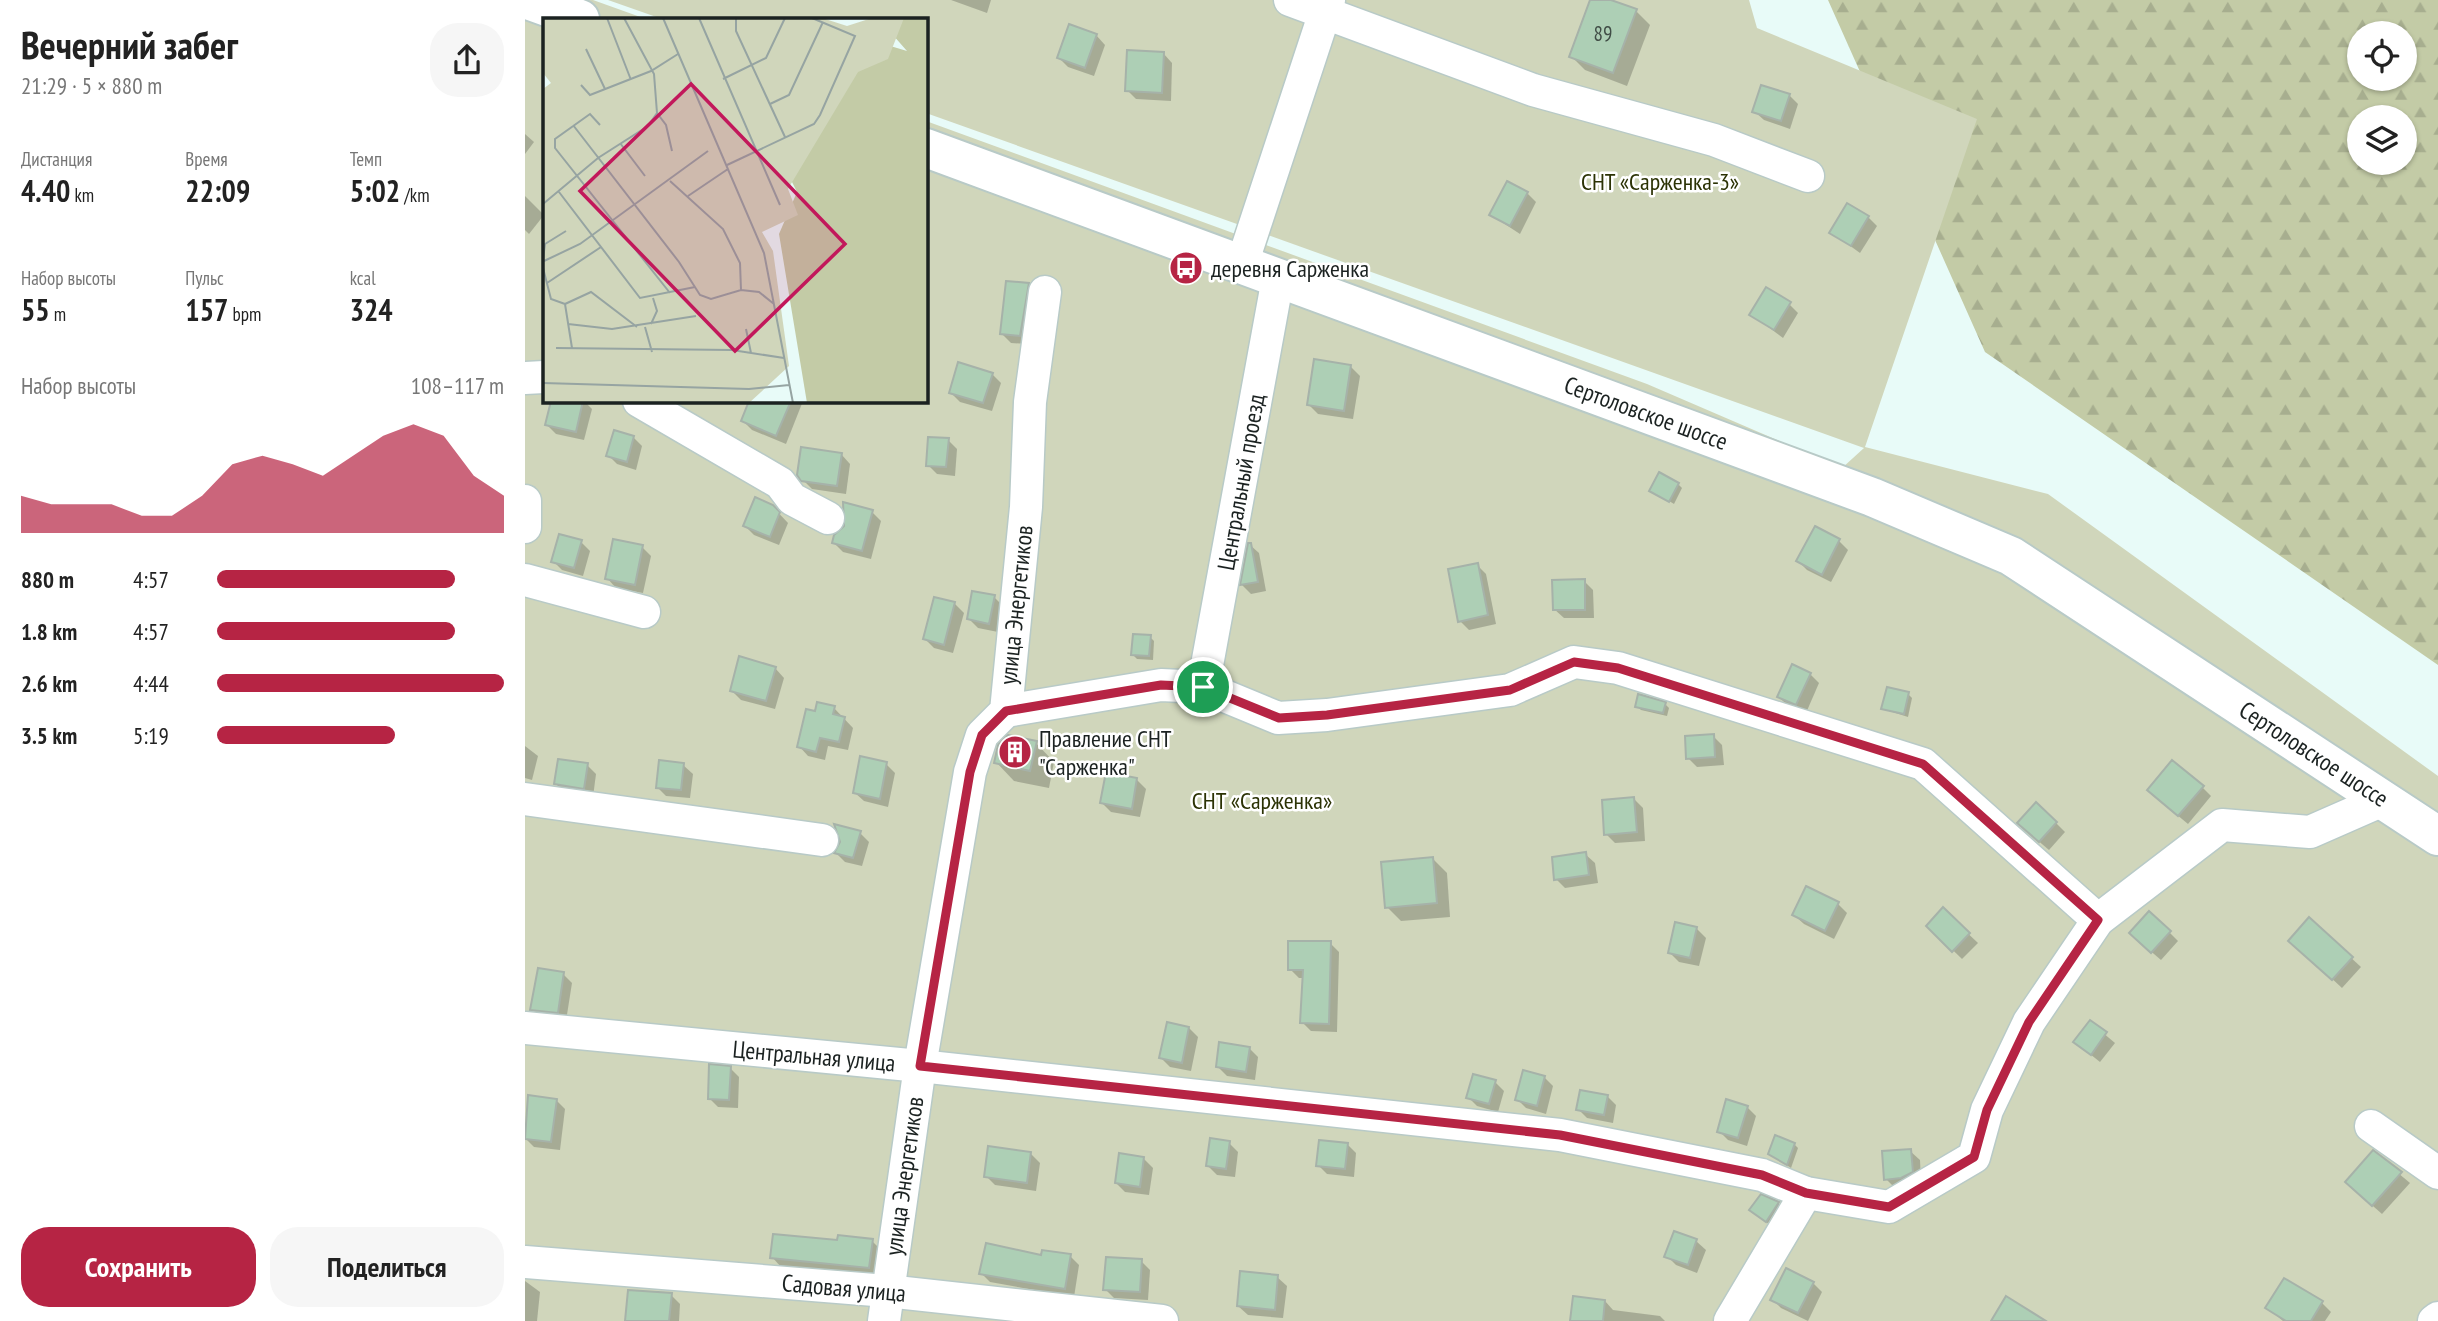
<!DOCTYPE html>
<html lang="ru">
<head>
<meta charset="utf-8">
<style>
  :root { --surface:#fff; --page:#f6f6f6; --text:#222; --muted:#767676; --accent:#b62444 }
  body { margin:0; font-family:"PT Sans Narrow",sans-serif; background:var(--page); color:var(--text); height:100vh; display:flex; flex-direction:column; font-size:26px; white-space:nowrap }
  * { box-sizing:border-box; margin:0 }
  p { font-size:23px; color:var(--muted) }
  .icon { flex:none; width:38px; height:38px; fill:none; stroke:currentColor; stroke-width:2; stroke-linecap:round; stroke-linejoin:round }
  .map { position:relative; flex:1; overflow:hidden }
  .panel { display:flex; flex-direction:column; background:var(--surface); width:525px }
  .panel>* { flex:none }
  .controls { position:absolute; left:1822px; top:21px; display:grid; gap:14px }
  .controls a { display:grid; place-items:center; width:70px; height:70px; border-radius:50%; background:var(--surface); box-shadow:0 2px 5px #0004; font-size:35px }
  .pin { position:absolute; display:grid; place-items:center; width:60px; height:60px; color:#fff; margin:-30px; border:4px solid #fff; border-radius:50%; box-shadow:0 2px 7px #0007 }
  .round { display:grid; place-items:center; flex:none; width:74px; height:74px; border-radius:28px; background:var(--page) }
  .overview { display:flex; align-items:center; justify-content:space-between; height:119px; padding:0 21px }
  h1 { font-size:38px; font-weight:800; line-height:52px }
  .figures { display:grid; grid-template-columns:repeat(3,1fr); gap:10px; height:119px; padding:7px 21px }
  .figures div { display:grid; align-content:center }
  .figures b { font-size:30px; font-weight:800 }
  .figures small { font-size:19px; font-weight:400 }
  .figures p { font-size:19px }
  .chart { height:196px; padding:14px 21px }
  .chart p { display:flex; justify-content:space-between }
  .chart svg { width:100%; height:126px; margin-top:7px; fill:var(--accent); opacity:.7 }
  .action { display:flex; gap:14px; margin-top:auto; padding:14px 21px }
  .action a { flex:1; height:80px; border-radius:28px; background:var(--accent); color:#fff; font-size:28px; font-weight:800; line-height:80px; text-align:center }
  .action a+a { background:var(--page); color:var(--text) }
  ul { padding:0 21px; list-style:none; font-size:23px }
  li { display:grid; grid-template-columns:112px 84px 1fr; align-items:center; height:52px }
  li i { height:18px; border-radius:9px; background:var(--accent) }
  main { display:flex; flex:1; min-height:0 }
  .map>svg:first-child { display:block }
</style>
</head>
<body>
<main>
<section class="panel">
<div class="overview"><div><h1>Вечерний забег</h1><p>21:29 · 5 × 880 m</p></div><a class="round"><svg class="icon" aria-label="share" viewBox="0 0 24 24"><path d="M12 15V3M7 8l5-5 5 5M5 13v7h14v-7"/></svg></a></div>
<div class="figures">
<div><p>Дистанция</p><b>4.40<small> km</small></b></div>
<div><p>Время</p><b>22:09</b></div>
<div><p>Темп</p><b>5:02<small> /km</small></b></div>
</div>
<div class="figures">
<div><p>Набор высоты</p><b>55<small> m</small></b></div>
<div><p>Пульс</p><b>157<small> bpm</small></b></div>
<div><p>kcal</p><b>324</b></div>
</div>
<div class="chart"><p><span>Набор высоты</span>108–117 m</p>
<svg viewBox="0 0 160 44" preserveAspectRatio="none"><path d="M0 44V31L10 34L20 34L30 34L40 38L50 38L60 31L70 20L80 17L90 20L100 24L110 17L120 10L130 6L140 10L150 24L160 31V44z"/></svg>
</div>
<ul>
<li><b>880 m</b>4:57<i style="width:83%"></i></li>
<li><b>1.8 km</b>4:57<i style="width:83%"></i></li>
<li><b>2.6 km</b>4:44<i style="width:100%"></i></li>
<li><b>3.5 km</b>5:19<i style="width:62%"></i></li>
</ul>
<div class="action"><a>Сохранить</a><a>Поделиться</a></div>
</section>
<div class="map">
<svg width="1913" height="1321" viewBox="0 0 1913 1321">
  <defs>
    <pattern id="forest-firs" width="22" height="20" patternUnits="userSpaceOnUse" patternTransform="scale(1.75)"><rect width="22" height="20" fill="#c3cba6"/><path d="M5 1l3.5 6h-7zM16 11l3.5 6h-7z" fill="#a7ae8f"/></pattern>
  </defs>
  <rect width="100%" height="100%" fill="#e8fbf8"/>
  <path fill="url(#forest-firs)" fill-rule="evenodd" d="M1303 0H1913V665L1460 352ZM1834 33H1880V79H1834ZM1834 117H1880V163H1834Z"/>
  <polygon fill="#d0d6bb" points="0,0 68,0 121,19 19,19 19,401 401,401 401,121 1122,384 1317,468 1339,448 401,113 401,19 137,19 83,0 1224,0 1232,28 1452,119 1340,447 1523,494 1913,776 1913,1321 0,1321"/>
  <g fill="#0003">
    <polygon points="426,0 466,0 462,13"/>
    <polygon points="1067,0 1081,0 1111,11 1125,25 1102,86 1060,70 1046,56"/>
    <polygon points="571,35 580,45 569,76 543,67 534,58"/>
    <polygon points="638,53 647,63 646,101 611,99 602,90"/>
    <polygon points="1264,95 1273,104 1265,129 1239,120 1229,111"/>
    <polygon points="0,134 9,142 0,154"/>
    <polygon points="1002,193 1011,202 995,234 966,215"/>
    <polygon points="0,196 19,215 4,234 0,230"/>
    <polygon points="1343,217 1352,226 1335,253 1306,232"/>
    <polygon points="503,285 512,294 504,344 486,343 477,334"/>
    <polygon points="1264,304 1273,313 1258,338 1226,314"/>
    <polygon points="825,366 835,376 828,419 793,414 784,405"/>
    <polygon points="467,374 476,383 467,411 435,402 426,393"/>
    <polygon points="29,401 59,401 67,409 59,440 31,434 22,425"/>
    <polygon points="226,401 278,401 261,444 227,430 218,421"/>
    <polygon points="108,437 117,446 111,470 92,464 83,455"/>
    <polygon points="423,440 432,449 430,476 412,474 403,465"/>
    <polygon points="316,454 325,464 321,494 287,489 278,480"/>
    <polygon points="1153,484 1157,488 1149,504 1126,490"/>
    <polygon points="247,506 263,523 254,545 229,535 220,526"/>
    <polygon points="347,512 356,521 346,559 318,552 309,543"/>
    <polygon points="1291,528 1314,541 1323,550 1306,582 1282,570 1273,561"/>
    <polygon points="56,542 65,551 58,576 37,570 28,561"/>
    <polygon points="725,545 734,553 741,591 726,594 717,585"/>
    <polygon points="117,547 126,556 118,593 91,588 82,578"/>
    <polygon points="952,565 961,574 971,624 944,630 935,621"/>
    <polygon points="1059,581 1068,590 1069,618 1039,618 1029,609"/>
    <polygon points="469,597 478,606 473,632 453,628 444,619"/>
    <polygon points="410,599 430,604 439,613 428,653 409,648 400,639"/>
    <polygon points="625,637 629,641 628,660 612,659 608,655"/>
    <polygon points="250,668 259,678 250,709 216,700 207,691"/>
    <polygon points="1285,674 1294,683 1281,713 1263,706 1254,697"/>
    <polygon points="1383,694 1387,698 1383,717 1358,709"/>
    <polygon points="1140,704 1144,708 1142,716 1116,710 1112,706"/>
    <polygon points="309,708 328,728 323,750 303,746 300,760 283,756 274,746 292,713"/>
    <polygon points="1188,736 1197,745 1199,765 1172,767 1163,758"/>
    <polygon points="511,743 529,762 524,788 489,781 471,762"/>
    <polygon points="0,746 13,756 7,780 0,778"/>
    <polygon points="361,764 370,773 363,807 339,801 329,792"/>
    <polygon points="62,765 71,774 68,797 40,793 31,784"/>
    <polygon points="158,765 168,774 165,798 141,796 132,787"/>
    <polygon points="612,780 621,789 615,817 586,812 577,803"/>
    <polygon points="1678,788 1686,796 1663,824 1633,799"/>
    <polygon points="1109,799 1118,808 1120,841 1090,843 1081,834"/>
    <polygon points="1531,823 1540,832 1524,850 1503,832"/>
    <polygon points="335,833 344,842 337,866 320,862 311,853"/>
    <polygon points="1060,854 1070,863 1073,883 1040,888 1031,879"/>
    <polygon points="908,859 922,873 925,917 876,921 862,907"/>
    <polygon points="1313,904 1322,913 1309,939 1279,924 1269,915"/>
    <polygon points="1418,910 1453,943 1437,959 1403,926"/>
    <polygon points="1785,920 1836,967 1817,988 1775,949"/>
    <polygon points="1171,928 1181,938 1174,966 1154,962 1145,953"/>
    <polygon points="1644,932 1653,941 1636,960 1615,942"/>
    <polygon points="805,943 814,952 812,1032 786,1031 777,1022 779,978 774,978 765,969"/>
    <polygon points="38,974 47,983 41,1021 16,1018 7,1009"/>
    <polygon points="1565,1022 1590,1043 1575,1062 1550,1042"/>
    <polygon points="664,1028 673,1037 666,1071 645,1067 636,1058"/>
    <polygon points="724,1048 733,1057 730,1080 702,1076 693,1067"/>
    <polygon points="205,1068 214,1077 213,1108 193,1107 184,1098"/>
    <polygon points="1019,1077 1028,1086 1021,1114 1001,1108 992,1099"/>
    <polygon points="970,1082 979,1091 973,1112 952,1106 943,1097"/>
    <polygon points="1082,1096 1091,1105 1088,1123 1062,1118 1053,1109"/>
    <polygon points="5,1097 31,1100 40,1109 35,1150 9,1147 0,1138"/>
    <polygon points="1222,1107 1231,1116 1222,1146 1203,1140 1194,1131"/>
    <polygon points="704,1143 713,1152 710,1177 692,1175 683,1166"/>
    <polygon points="822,1144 831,1153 829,1177 802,1174 793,1165"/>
    <polygon points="1269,1144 1273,1148 1266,1168 1245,1154"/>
    <polygon points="1385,1151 1395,1160 1396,1181 1370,1188 1361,1179"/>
    <polygon points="1848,1152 1885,1183 1857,1214 1831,1191"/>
    <polygon points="506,1154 515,1163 511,1191 470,1185 461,1176"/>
    <polygon points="619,1159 628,1168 624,1195 600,1192 591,1183"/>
    <polygon points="1236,1197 1253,1203 1262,1212 1251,1230 1227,1210"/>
    <polygon points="1150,1233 1171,1241 1181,1250 1172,1273 1151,1265 1142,1256"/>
    <polygon points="347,1241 356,1250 353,1276 256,1267 247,1257 314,1242"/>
    <polygon points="545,1256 554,1265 549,1297 465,1282 456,1273 517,1257"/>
    <polygon points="616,1261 625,1270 623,1300 589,1298 580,1289"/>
    <polygon points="752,1277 762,1286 758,1318 723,1315 713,1306"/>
    <polygon points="0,1281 15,1292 12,1321 0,1321"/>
    <polygon points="1288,1283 1297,1292 1283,1321 1256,1308 1247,1299"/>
    <polygon points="146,1295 155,1304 154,1321 102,1321"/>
    <polygon points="1080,1301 1088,1310 1135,1316 1140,1321 1047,1321"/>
    <polygon points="1797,1303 1806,1312 1800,1321 1758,1321 1743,1308"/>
  </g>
  <g fill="#adcfb5" stroke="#a6b2a9" stroke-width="2">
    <polygon points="1065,0 1086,0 1112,9 1088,73 1044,57"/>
    <polygon points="544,24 572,34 560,68 532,58"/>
    <polygon points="602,50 639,52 637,93 600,91"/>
    <polygon points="1236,85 1265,94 1256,121 1227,112"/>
    <polygon points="982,181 1003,192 985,226 964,215"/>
    <polygon points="1322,203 1344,216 1326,246 1304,233"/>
    <polygon points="481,281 504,283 495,336 475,334"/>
    <polygon points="1241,287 1266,302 1249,330 1224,315"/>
    <polygon points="789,359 826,365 819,411 782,405"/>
    <polygon points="433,362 468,373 458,403 424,393"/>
    <polygon points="26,401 58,401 51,432 20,425"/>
    <polygon points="224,401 266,401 251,436 216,421"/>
    <polygon points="89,430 109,436 102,462 81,456"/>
    <polygon points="403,437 424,438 421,467 401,466"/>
    <polygon points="276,447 317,453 312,486 276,481 272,475"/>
    <polygon points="1134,472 1154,483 1144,502 1124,491"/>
    <polygon points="230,497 248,505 255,512 245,537 218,526"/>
    <polygon points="318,502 348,510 337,551 307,543 309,535 319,526"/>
    <polygon points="1290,526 1315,539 1297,575 1271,561"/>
    <polygon points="34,534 57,540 49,568 26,562"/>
    <polygon points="88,539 118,545 110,585 80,579"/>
    <polygon points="723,543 726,543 733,582 715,585"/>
    <polygon points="953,563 963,615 933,622 923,569"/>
    <polygon points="1060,579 1060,610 1028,610 1027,580"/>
    <polygon points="447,591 470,595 464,624 442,619"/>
    <polygon points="409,597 430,602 419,645 398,639"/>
    <polygon points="608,634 626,635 624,656 606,655"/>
    <polygon points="214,656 251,667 241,701 205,691"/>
    <polygon points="1267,664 1286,673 1271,705 1252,697"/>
    <polygon points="1362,687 1384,692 1379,714 1356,709"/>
    <polygon points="1113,694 1141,702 1138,713 1110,707"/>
    <polygon points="292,702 310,706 308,714 320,717 314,742 295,738 291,752 272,747 281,709 290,711"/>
    <polygon points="1189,734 1190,757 1161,759 1160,736"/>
    <polygon points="483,735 512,741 505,771 469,763 473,745"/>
    <polygon points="335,756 362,762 355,799 328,793"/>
    <polygon points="33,759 63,763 59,789 29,784"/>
    <polygon points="134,760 159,763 156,790 131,788"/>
    <polygon points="1647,760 1679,786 1653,816 1622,790"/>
    <polygon points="581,772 612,778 607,809 575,803"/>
    <polygon points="1109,797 1112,832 1079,835 1077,800"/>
    <polygon points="1511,802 1532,822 1514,842 1492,823"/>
    <polygon points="309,824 336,831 328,858 309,853 315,842"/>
    <polygon points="1061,852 1064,875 1029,880 1027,857"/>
    <polygon points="908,857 912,903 860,908 856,862"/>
    <polygon points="1281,886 1314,902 1300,931 1267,915"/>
    <polygon points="1418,907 1445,933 1427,952 1401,926"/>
    <polygon points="1624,911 1646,931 1626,953 1604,933"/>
    <polygon points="1784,917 1828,957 1807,980 1763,941"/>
    <polygon points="1150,922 1172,927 1165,958 1143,953"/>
    <polygon points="763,941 806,941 804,1024 775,1023 778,970 763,970"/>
    <polygon points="13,968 39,972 33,1013 5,1010"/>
    <polygon points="1565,1020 1582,1032 1566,1055 1548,1042"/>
    <polygon points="642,1022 664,1027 657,1063 634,1058"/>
    <polygon points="694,1042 725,1047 721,1072 691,1067"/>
    <polygon points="184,1064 206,1066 204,1100 183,1099"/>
    <polygon points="998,1070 1020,1076 1012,1106 990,1100"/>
    <polygon points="948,1074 971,1080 964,1104 941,1098"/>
    <polygon points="1055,1090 1083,1095 1079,1115 1051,1110"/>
    <polygon points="3,1095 32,1099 26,1142 0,1139"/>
    <polygon points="1201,1099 1223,1106 1213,1138 1192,1132"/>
    <polygon points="1250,1135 1270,1143 1262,1165 1243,1154"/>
    <polygon points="685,1138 705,1141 701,1169 681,1166"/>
    <polygon points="794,1140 823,1143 820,1169 791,1166"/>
    <polygon points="463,1146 506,1152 502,1183 459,1177"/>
    <polygon points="1386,1149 1388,1172 1376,1178 1359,1180 1357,1151"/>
    <polygon points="1848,1150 1877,1172 1847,1206 1820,1182"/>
    <polygon points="594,1153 619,1157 615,1187 590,1183"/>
    <polygon points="1236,1194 1254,1202 1241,1222 1224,1210"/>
    <polygon points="1149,1231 1172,1239 1163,1265 1139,1257"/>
    <polygon points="248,1234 312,1240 313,1235 348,1239 344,1268 245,1258"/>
    <polygon points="461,1243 516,1255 517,1250 546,1254 540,1289 454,1274"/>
    <polygon points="581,1257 617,1259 615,1292 578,1290"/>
    <polygon points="1261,1268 1289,1282 1273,1313 1245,1300"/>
    <polygon points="715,1271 753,1275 750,1310 712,1306"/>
    <polygon points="1759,1278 1798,1301 1786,1321 1761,1321 1740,1308"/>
    <polygon points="103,1290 147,1293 144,1321 100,1321"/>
    <polygon points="1048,1296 1080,1300 1078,1321 1045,1321"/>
    <polygon points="1481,1296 1521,1321 1466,1321"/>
  </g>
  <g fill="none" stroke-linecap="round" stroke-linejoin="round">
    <defs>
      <g id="minor">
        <polyline points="765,0 1008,90 1189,140 1283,176"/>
        <polyline points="717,264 804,0"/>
        <polyline points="0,378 19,377"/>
        <polyline points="114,401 255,483 267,499 303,518"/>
        <polyline points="0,501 0,527"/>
        <polyline points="0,580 119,612"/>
        <polyline points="678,687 753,278"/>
        <polyline points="481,711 636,685 678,687 753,718 802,715 985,690 1049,662 1093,668 1398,764 1573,920"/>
        <polyline points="0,799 297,840"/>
        <polyline points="0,1028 395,1066 1035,1135 1237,1175 1281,1193 1364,1207 1449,1157 1462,1110 1504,1022 1573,920 1697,825 1785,832 1858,800"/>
        <polyline points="1846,1126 1913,1173"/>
        <polyline points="0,1262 362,1291 637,1321"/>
        <polyline points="359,1321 395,1066 445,772 457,735 481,711 501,507 505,402 520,292"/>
        <polyline points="1205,1321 1281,1193"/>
        <polyline points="1909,1321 1913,1318"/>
      </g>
      <g id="major">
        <polyline points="3,0 55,19"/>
        <polyline points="401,148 1347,497 1486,556 1913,836"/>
      </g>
    </defs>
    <use href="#minor" stroke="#b8cac7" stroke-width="35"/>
    <use href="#major" stroke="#b8cac7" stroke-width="42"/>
    <use href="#minor" stroke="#fff" stroke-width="32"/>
    <use href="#major" stroke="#fff" stroke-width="38"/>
  </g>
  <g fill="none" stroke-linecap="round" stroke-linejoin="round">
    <defs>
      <polygon id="route" points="1049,662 1093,668 1398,764 1573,920 1504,1022 1462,1110 1449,1157 1364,1207 1281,1193 1237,1175 1035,1135 395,1066 445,772 457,735 481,711 636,685 678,687 754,718 802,715 985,690"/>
    </defs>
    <use href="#route" stroke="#fff" stroke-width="14"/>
    <use href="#route" stroke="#b62444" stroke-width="9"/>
  </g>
  <defs>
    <symbol id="bus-disc" viewBox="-11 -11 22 22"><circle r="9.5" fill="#b62444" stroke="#fff"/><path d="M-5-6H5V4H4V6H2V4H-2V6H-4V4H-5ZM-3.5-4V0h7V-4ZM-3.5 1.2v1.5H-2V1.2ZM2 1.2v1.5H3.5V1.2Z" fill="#fff"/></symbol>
    <symbol id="building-disc" viewBox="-11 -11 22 22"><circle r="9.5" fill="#b62444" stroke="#fff"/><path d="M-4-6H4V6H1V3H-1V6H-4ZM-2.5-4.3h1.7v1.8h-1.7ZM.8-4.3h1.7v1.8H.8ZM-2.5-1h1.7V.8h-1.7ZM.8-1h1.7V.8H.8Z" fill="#fff"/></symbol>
  </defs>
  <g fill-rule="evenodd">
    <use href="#bus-disc" x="642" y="249" width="38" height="38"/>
    <use href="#building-disc" x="471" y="733" width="38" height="38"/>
  </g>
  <g text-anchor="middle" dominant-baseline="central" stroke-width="5" stroke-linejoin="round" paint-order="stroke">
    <g font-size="21" fill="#404d46">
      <text x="1078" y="33">89</text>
    </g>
    <g font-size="24" fill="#2b3204" stroke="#fff">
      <text x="1135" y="181">СНТ «Сарженка-3»</text>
      <text x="737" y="800">СНТ «Сарженка»</text>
    </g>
    <g font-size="24" fill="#1b2221" stroke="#fff" text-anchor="start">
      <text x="686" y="268">деревня Сарженка</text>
      <text x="514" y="738">Правление СНТ<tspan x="514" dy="28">"Сарженка"</tspan></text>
    </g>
    <g font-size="24" fill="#1b2221" stroke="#fff">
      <text transform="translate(1121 413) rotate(20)">Сертоловское шоссе</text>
      <text transform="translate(716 482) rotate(-80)">Центральный проезд</text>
      <text transform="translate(491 605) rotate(-84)">улица Энергетиков</text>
      <text transform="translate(1789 754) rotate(33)">Сертоловское шоссе</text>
      <text transform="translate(289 1056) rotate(5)">Центральная улица</text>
      <text transform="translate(379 1176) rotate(-82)">улица Энергетиков</text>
      <text transform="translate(319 1288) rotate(5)">Садовая улица</text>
    </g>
  </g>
  <g transform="translate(18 18)">
    <rect width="385" height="385" fill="#e8fbf8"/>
    <path d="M335 0H385V385H264L236 216 254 174 246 158 334 24 364 33Z" fill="#c3cba6"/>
    <path d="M0 0H279L304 8 329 0H361L345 41 315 54 245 171 255 197 219 214 230 233 246 348 206 385H0V71L8 65 0 55Z" fill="#d0d6bb"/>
    <path fill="none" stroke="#96a4a2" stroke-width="2" d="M64 0 88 62M120 0 221 235 250 385M156 0 237 187M193 0V13L242 119M43 31 62 71M180 61 223 40 242 0M38 67 47 77 108 53 135 36M227 86 246 77 280 4M114 95 123 107 129 133M30 107 136 244 157 277 168 281 198 272 216 274 231 286M57 107 47 96 12 121V130L127 275M77 125 102 158M184 147 271 106 277 97 312 18 269 0M127 163 180 211 197 245 198 272M16 174 97 280 152 269M145 178 185 151M0 186 55 140 105 108 114 95 111 56 81 0M0 241 2 226 23 213M1 243 37 226 165 133M0 250 8 281 22 286M4 265 58 229M22 286 48 274 94 309M22 286 29 330M25 306 69 311 153 298M108 306 114 293 110 280M102 309 109 334M203 311 208 335M13 330 189 332 241 340M0 365 206 371 246 367"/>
    <path fill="#c2185b" fill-opacity="0.15" stroke="#c2185b" stroke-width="3.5" d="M148 66 302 226 192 333 37 173Z"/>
    <rect width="385" height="385" fill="none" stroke="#1b2221" stroke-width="3.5"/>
  </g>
</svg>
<div class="controls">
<a><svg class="icon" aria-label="locate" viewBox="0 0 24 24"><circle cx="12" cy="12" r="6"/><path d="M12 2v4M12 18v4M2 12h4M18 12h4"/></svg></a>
<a><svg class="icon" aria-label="layers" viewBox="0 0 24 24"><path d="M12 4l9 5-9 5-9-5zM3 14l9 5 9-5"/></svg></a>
</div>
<div class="pin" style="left:678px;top:687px;background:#1e9e55"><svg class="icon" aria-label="arrive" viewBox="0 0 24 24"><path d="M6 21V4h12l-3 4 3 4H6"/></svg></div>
</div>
</main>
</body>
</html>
